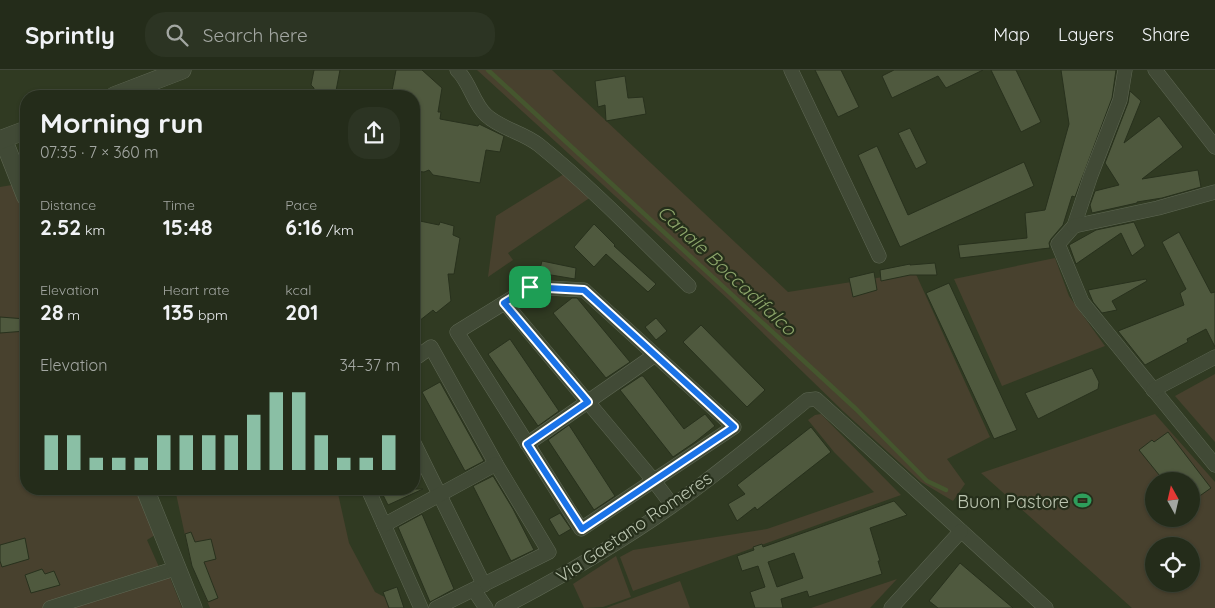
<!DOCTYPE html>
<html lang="en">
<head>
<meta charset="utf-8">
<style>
  :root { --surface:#242c1a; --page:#2c3423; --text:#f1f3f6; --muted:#a3a7a2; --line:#414839; --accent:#8abfa5 }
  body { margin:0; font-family:Quicksand,sans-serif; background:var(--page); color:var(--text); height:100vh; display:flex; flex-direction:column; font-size:19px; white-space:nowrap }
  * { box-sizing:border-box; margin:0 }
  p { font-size:16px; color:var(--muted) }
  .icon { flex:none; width:28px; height:28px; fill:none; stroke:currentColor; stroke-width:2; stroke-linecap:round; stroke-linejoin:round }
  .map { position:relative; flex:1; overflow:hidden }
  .side { position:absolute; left:20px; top:20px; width:400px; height:405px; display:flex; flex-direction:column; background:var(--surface); border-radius:20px; box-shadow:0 1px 4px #0004,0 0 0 1px var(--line) }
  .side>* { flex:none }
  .needle { width:32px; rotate:352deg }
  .fabs { position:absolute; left:1145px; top:402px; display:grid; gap:10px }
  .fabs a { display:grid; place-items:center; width:55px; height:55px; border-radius:50%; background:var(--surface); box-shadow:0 1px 4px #0004,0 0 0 1px var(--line); font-size:25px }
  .pin { position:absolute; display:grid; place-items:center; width:42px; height:42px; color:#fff; margin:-21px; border-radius:10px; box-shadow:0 2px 8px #0006 }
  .round { display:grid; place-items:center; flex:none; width:52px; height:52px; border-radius:20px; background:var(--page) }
  .summary { display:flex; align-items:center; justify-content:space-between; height:85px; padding:0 20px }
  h1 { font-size:28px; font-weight:700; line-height:38px }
  .metrics { display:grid; grid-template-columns:repeat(3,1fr); gap:8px; height:85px; padding:5px 20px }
  .metrics div { display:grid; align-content:center }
  .metrics b { font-size:21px; font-weight:700 }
  .metrics small { font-size:14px; font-weight:400 }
  .metrics p { font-size:14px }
  .chart { height:140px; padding:10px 20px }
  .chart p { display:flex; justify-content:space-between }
  .chart svg { width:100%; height:90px; margin-top:5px; stroke:var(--accent); stroke-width:6 }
  header { display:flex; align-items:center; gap:30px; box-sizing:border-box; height:70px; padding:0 25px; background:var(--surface); border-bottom:1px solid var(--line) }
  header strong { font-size:24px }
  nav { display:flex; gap:28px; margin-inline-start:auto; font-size:18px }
  .search { width:350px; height:45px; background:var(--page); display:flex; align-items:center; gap:12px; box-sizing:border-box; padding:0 18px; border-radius:20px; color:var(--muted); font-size:19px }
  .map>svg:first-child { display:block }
</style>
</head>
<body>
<header>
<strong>Sprintly</strong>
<div class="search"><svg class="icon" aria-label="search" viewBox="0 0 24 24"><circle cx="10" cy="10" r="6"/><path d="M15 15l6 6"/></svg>Search here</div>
<nav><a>Map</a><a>Layers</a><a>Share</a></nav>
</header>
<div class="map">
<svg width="1215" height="538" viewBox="0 0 1215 538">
  <rect width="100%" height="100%" fill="#303a22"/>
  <g fill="#48412e" fill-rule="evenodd">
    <polygon points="477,0 552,0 788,222 915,202 990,367 947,389 965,414 953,431 921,412 843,341 729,230"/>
    <polygon points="564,104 591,127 508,183 513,190 488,207 496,146"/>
    <polygon points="12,115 26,149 26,419 136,419 155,465 147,470 163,506 169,505 182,538 0,538 0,117"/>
    <polygon points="1055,188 1069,226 1105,276 1002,316 954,209"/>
    <polygon points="1215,304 1215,372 1175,326"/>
    <polygon points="821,344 901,425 633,521 620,487 633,480 767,459 874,422 834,382 808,350 815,345"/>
    <path d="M1155 344 1215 412V538H1132L981 403ZM1154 411H1191V449H1154ZM1154 476H1191V514H1154Z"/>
    <polygon points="175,419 337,419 349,473 375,522 398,534 397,538 210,538 191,493"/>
    <polygon points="616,486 631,527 603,537 584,538 573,514"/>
    <polygon points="897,509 870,538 811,538"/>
    <polygon points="680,511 690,538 606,538"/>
  </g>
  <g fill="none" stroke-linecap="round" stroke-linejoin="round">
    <polyline stroke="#45562e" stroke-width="4.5" points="488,0 856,339 927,411 946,420"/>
  </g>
  <g fill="#4f593e" stroke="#28311d" fill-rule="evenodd">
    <polygon points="314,0 340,0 335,26 313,26 314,18 311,15"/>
    <polygon points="396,0 422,0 442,18 438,42 441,42 440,49 478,56 479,54 504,66 500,82 486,80 480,113 433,105 429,100 424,102 414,101 414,26 391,26"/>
    <polygon points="815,0 841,0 859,37 838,47"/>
    <polygon points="894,0 983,0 946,18 938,6 892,28 882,6"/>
    <polygon points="991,0 1016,0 1041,52 1021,62"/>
    <polygon points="1061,0 1116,0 1112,28 1075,127 1072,126 1063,155 1051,169 1049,173 1050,178 960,188 958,175 1027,168 1025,143 1045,140 1069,54"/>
    <polygon points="625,6 628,28 643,27 646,44 606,51 605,35 598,37 595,11"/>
    <polygon points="1130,21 1141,31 1124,73 1159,46 1183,77 1142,109 1198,100 1201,117 1162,128 1137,132 1137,133 1092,143 1090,135 1095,121 1119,115 1105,93 1128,33"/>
    <polygon points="910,58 927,93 916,99 898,63"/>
    <polygon points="877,76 908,145 1024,92 1034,116 900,177 858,85"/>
    <polygon points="415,150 439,155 440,152 454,156 453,165 460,168 454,204 448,204 451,231 436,243 433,240 414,255 414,157"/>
    <polygon points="1134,152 1145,176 1132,186 1121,163 1076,194 1069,175 1096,160"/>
    <polygon points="594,154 615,175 614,176 656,214 648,222 606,184 594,197 574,177"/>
    <polygon points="1179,162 1211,223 1215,222 1215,277 1206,259 1187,269 1188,272 1145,295 1118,261 1184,235 1180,223 1186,219 1162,172"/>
    <polygon points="542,191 576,198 575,209 539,203"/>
    <polygon points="935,193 937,205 910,205 881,211 880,200 910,194 910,195"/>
    <polygon points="874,202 877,220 853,227 849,208"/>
    <polygon points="1146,209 1147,211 1112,231 1117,240 1102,243 1093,232 1088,220"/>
    <polygon points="949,213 1017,360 994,369 926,223"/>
    <polygon points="572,228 577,228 630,292 606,308 553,243"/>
    <polygon points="0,247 26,249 26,261 0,263"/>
    <polygon points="656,248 667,261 656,270 645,257"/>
    <polygon points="701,255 765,320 747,337 683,272"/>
    <polygon points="510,269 559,341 538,356 488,284"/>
    <polygon points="1092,298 1099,312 1098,319 1038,349 1025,323"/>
    <polygon points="641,306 643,306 684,359 705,344 715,356 695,372 673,387 620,320"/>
    <polygon points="440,312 484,391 465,401 422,322"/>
    <polygon points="569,355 615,426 594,440 548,370"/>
    <polygon points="811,357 831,382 757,440 755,437 737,451 728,434 745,424 737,415"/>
    <polygon points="1168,362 1211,418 1191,432 1191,411 1164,411 1139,380 1152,370 1154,372"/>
    <polygon points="493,406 513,439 534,480 511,491 473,416"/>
    <polygon points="380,419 423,419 388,435"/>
    <path d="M894 431 907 445 870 458 880 491H878L882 504 809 527 807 521 781 529 783 538H755L750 522 765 517 758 496 742 501 737 486 754 480 753 477 762 474 763 477ZM794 483 803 508 777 517 768 492Z"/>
    <polygon points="560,443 571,459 559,466 549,449"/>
    <polygon points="422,444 454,519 430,532 398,457"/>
    <polygon points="191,462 195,472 211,469 216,489 204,492 218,528 208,532 192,496 185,464"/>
    <polygon points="25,468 29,489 2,497 0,491 0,475"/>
    <polygon points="960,493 1013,538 938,538 929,531"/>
    <polygon points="42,499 45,504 54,501 60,515 31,523 25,505"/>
    <polygon points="397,517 404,538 389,538 383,522"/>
  </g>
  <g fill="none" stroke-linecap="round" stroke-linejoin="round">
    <defs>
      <g id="minor">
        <path d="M457 0C470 12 473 33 486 45 501 59 523 62 539 75 592 118 640 168 689 216"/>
        <polyline points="791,0 879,186"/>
        <polyline points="1125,0 1120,30 1091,105 1074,156 1058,174 1082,232 1215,395"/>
        <polyline points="1155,0 1215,77"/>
        <polyline points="1074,156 1158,138 1215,122"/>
        <polygon points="530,217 584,220 734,357 581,459 457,262"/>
        <polyline points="505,233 654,411 672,435"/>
        <polyline points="414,289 431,277 496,394 549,482 436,538"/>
        <polyline points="1153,320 1215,287"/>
        <polyline points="414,373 484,515"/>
        <polyline points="527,374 655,285"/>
        <polyline points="368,419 421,538"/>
        <polyline points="384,455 496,394"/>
        <polyline points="474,520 486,538"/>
        <polyline points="50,538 177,498"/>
        <path d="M502 538C561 507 618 474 672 436 719 403 763 366 807 330L816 329 1046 538"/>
        <polyline points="891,538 961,461"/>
      </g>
      <g id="tertiary">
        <polyline points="114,26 182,0"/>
        <polyline points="3,69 26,127"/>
        <polyline points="0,70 26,60"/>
        <polyline points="145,419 193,538"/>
      </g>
    </defs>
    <use href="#minor" stroke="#5f6854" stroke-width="15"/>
    <use href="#tertiary" stroke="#5f6854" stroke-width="19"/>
    <use href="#minor" stroke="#414a36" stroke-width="14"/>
    <use href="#tertiary" stroke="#414a36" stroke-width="18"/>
  </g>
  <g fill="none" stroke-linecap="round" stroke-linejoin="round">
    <defs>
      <polygon id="route" points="530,217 584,220 734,357 582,459 527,374 588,332 504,233"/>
    </defs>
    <use href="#route" stroke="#fff" stroke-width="10"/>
    <use href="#route" stroke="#1a73e8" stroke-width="6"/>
  </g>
  <defs>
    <symbol id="stadium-bare" viewBox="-9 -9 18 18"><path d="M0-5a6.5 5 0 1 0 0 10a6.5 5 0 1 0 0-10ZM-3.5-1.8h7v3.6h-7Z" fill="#2e9e5b" stroke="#262f1b" stroke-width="2.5" paint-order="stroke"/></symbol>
  </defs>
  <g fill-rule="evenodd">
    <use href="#stadium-bare" x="1070" y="418" width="25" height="25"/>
  </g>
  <g text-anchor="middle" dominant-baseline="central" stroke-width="4.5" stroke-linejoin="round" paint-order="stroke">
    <g font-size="18" fill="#bcc6b1" stroke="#262f1b" text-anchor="end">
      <text x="1069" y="431">Buon Pastore</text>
    </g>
    <g font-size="18" fill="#bcc6b1" stroke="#262f1b">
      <text transform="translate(634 457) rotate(-34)">Via Gaetano Romeres</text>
    </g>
    <g font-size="19" font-style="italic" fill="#8ca56a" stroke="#262f1b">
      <text transform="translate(727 200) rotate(43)">Canale Boccadifalco</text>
    </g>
  </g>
</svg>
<div class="fabs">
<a><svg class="needle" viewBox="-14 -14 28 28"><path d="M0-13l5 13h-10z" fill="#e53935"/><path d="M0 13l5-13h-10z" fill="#a3a7a2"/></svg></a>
<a><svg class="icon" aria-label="locate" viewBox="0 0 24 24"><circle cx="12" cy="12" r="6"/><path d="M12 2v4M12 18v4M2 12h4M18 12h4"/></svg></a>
</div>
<div class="pin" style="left:530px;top:217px;background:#1e9e55"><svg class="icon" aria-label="arrive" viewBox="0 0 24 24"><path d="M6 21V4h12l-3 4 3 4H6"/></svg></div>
<section class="side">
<div class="summary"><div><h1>Morning run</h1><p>07:35 · 7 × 360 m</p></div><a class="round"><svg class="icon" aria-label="share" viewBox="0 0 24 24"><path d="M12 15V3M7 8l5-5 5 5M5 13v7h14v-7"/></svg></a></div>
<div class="metrics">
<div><p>Distance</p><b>2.52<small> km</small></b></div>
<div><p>Time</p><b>15:48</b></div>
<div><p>Pace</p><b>6:16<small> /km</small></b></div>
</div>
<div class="metrics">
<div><p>Elevation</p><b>28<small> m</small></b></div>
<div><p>Heart rate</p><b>135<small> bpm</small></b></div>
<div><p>kcal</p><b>201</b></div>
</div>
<div class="chart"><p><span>Elevation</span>34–37 m</p>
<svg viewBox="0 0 160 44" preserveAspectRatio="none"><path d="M5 44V27M15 44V27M25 44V38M35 44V38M45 44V38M55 44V27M65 44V27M75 44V27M85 44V27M95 44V17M105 44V6M115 44V6M125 44V27M135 44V38M145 44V38M155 44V27"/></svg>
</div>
</section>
</div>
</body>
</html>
